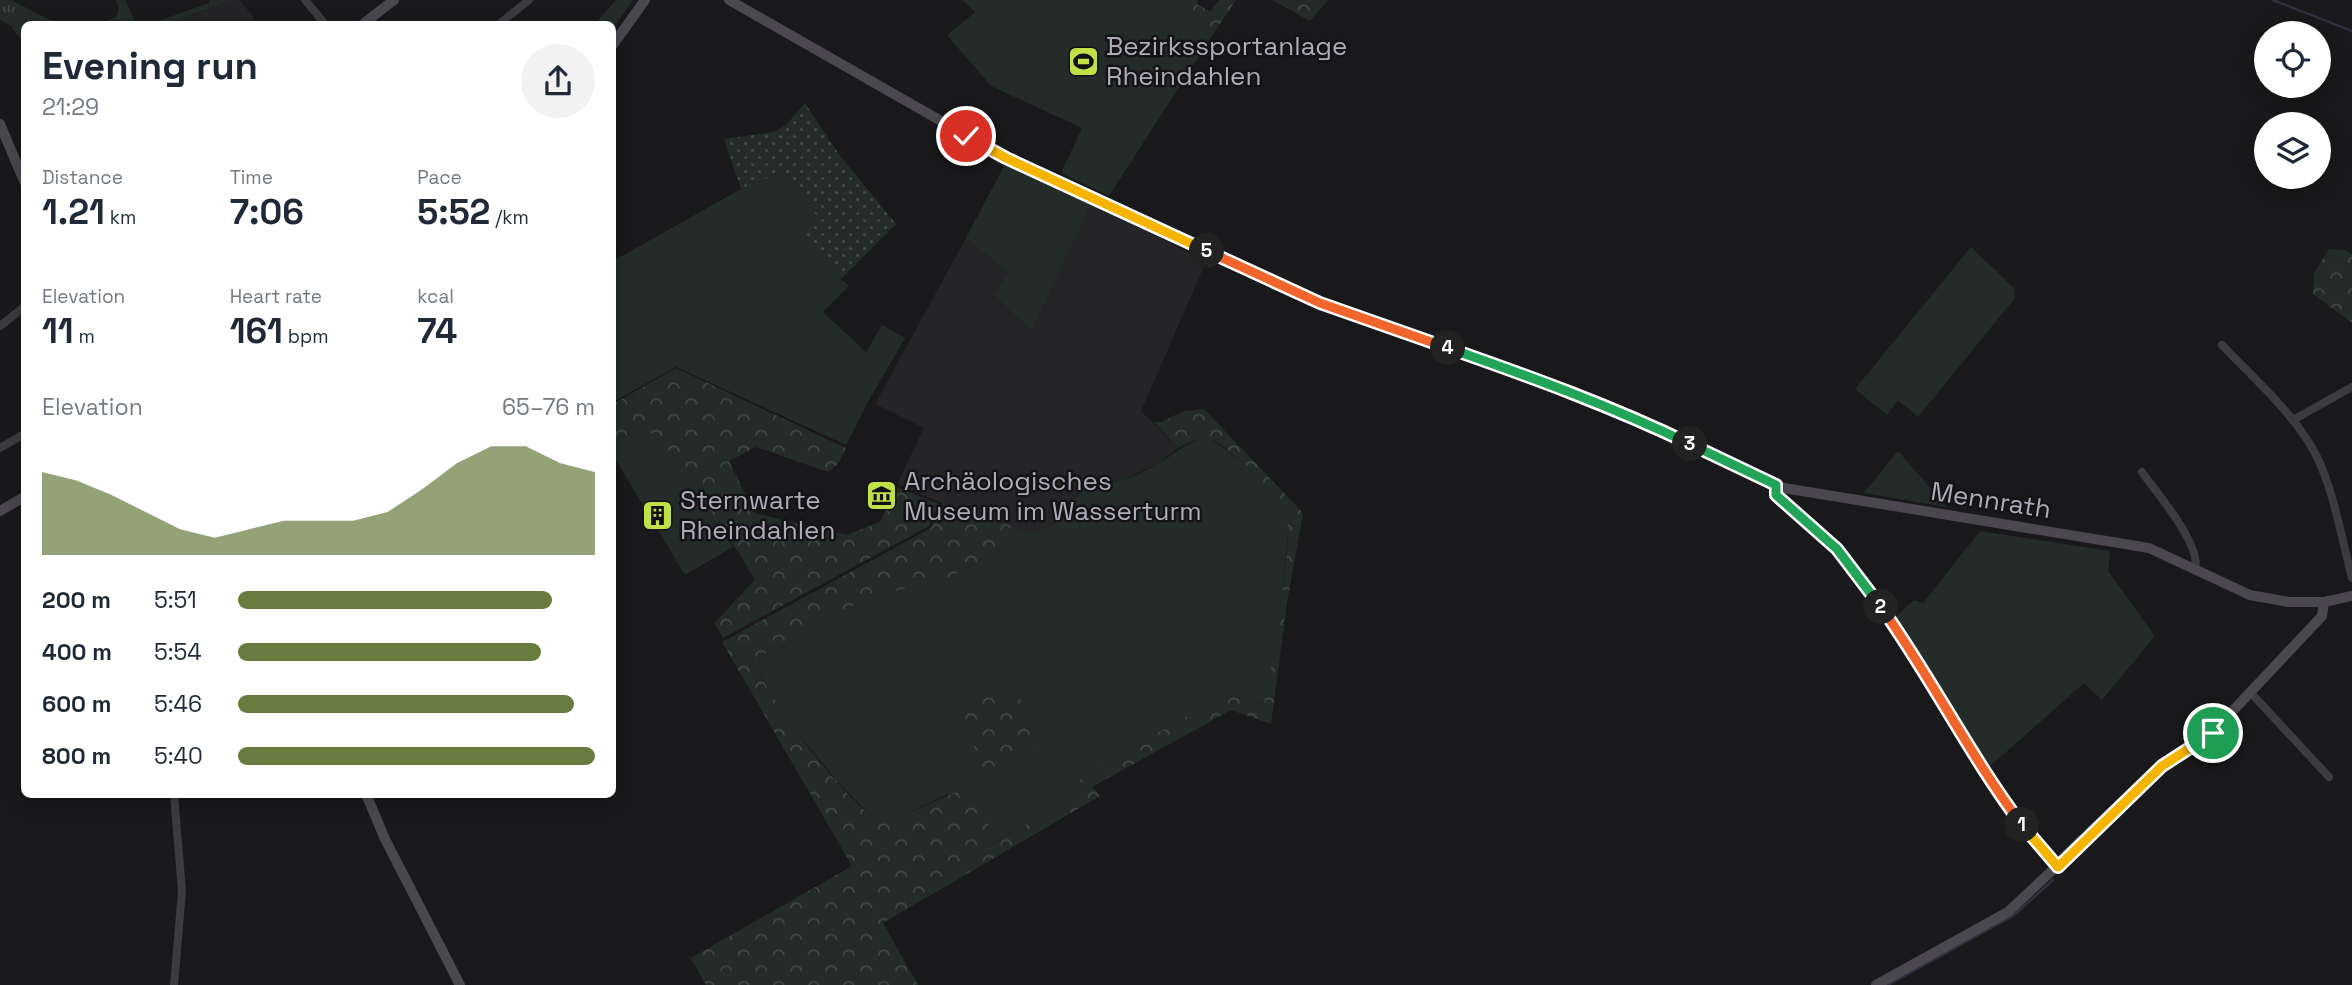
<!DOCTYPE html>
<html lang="en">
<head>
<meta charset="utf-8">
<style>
  :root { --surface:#fff; --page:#f2f2f3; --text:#1f2937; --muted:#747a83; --accent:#677c3f }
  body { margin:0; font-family:"Space Grotesk",sans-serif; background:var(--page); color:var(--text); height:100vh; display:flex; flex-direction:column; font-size:26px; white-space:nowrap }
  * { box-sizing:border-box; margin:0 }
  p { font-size:23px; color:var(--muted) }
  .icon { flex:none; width:38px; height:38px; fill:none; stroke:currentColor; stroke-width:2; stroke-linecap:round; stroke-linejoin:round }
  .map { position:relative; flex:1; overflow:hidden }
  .side { position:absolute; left:21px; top:21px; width:595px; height:777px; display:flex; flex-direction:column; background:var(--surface); border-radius:10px; box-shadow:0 4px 18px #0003 }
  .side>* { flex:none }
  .controls { position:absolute; left:2254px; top:21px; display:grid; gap:14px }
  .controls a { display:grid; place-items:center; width:77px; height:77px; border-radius:50%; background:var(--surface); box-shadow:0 4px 18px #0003; font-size:35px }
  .pin { position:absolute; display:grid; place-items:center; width:60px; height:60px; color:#fff; margin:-30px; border:4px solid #fff; border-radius:50%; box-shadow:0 2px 7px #0007 }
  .km { position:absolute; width:35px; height:35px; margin:-18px; border-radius:50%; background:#222; color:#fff; font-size:19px; line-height:35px; text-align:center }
  .round { display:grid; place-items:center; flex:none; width:74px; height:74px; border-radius:37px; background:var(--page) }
  .headline { display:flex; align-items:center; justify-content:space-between; height:119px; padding:0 21px }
  h1 { font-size:38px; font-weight:800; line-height:52px }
  .metrics { display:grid; grid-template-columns:repeat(3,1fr); gap:10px; height:119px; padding:7px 21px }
  .metrics div { display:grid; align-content:center }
  .metrics b { font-size:35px; font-weight:800 }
  .metrics small { font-size:19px; font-weight:400 }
  .metrics p { font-size:19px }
  .chart { height:196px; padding:14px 21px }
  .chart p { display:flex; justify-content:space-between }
  .chart svg { width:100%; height:126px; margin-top:7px; fill:var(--accent); opacity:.7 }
  ul { padding:0 21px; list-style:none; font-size:23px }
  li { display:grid; grid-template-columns:112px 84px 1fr; align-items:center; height:52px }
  li i { height:18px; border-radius:9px; background:var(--accent) }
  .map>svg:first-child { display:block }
</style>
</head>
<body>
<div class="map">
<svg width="2352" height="985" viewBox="0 0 2352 985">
  <defs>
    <pattern id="forest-crowns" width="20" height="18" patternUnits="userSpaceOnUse" patternTransform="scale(1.75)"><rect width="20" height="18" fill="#242c2a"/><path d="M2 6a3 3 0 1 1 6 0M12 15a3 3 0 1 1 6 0" fill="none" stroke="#414847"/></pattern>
    <pattern id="park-tufts" width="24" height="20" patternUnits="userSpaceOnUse" patternTransform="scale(1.75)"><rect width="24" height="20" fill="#242c2a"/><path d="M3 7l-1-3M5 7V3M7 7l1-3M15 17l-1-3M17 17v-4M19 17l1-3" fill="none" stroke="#414847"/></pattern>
    <pattern id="garden-dots" width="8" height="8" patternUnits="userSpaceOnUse" patternTransform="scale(1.75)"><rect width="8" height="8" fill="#242c2a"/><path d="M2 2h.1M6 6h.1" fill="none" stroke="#414847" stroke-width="1.8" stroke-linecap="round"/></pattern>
  </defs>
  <rect width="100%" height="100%" fill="#19181a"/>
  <g fill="#252427">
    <polygon points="233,0 240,0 257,22 254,24 175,24 174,22"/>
    <polygon points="1090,201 1206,262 1141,411 1178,448 1158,464 1114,484 1082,490 1054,524 1035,532 1011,526 979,509 942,503 897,484 924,428 875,404 966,238 1008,273"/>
  </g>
  <g fill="#242c2a">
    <polygon points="963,0 1186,0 1212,36 1109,196 1061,173 1082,128 991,86 947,35 975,12"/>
    <polygon points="1006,162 1092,202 1031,331 995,295 1008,273 966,238"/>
    <polygon points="784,171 821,220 805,233 840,278 849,286 823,312 866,352 882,325 905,338 867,404 846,445 676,367 613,402 613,261 741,189"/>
    <polygon points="1971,247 2014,288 2015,298 1918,417 1898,400 1887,415 1855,389"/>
    <polygon points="646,428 696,477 706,511 733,547 685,575 613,455 612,439 632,435"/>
    <path d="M1206 438C1234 450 1283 496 1288 527 1289 537 1286 550 1285 560 1282 608 1272 656 1265 704L1225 695 1077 785 1068 801 988 846 948 794 897 818H873L836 780 788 721 751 660 788 644 847 608 899 590 941 582 983 558 998 556 1011 526 1034 532 1054 524 1082 489C1108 485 1136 478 1159 463 1176 453 1186 442 1206 438Z"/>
    <polygon points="1898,451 1947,507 1864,493"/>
    <polygon points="1980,531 2110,551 2108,571 2155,636 2102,700 2084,683 1987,769 1894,618 1914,600 1923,603"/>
  </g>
  <g fill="url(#forest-crowns)">
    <polygon points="1186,0 1198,0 1197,4 1210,12 1219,0 1236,0 1212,36"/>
    <polygon points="1272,0 1328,0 1310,21"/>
    <polygon points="2329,249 2344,250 2352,254 2352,323 2313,294 2314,273"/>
    <polygon points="676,368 846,448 838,464 828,472 756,447 729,461 755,513 846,535 880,522 897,487 939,504 929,526 723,638 714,623 755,580 739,553 706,511 696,477 646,428 632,435 613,439 613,404"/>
    <path d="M1204 409 1303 513 1287 603 1271 724 1231 710 1092 787 1100 796 883 923 918 985H706L691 958 852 866 722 642 931 528 942 503 979 509 1011 526 998 556 983 558 941 582 899 590 847 608 788 644 751 660C784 718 823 773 873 818H897L956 792 967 794 988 812 989 846 1068 801 1083 775 1225 695 1264 704C1272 658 1281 612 1285 566 1286 554 1289 540 1288 529 1285 503 1254 472 1235 456 1213 437 1204 434 1178 448L1154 422H1161L1184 411Z"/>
    <polygon points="994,695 1025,700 1043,741 987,788 962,708"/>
  </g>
  <g fill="url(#park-tufts)">
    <polygon points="0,0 11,0 50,20 83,24 24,24 24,44 11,26 0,20"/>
    <polygon points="116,0 125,0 136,24 97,24 116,17 119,9"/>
    <polygon points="210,0 233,0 166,24 150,24 209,3"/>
    <polygon points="616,0 633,0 613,28 612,24 595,24"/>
  </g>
  <polygon fill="url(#garden-dots)" points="805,103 838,153 896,224 842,278 840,278 804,233 820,220 784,171 741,189 724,139 773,132 786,125"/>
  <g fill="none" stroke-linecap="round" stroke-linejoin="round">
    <g stroke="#2f2f3d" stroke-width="2.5">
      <polyline points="2273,0 2352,31"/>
      <polyline points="2167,756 2176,751"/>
      <polyline points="2086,830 2155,766"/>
      <polyline points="2057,858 2080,836"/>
      <polyline points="1888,985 2013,916 2053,880"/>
    </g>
    <g stroke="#3d3b40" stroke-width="8">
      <polyline points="305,0 325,24"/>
      <polyline points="499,24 529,0"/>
      <polyline points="0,326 24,307"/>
      <path d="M2222 345C2254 379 2293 412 2315 453 2333 487 2342 540 2352 578"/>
      <polyline points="2293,420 2352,387"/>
      <polyline points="0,448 24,434"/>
      <path d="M2142 472C2156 492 2202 545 2195 569"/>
      <path d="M1776 485V495C1796 512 1818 528 1836 548 1860 573 1881 604 1900 633 1951 711 1990 801 2058 867"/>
      <polyline points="2251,693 2329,777"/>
      <polyline points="174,985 182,891 174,794"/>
    </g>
    <g stroke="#4a474e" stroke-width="10">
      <polyline points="729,0 1006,158 1320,304 1581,395 1632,416 1784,488 2149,548 2250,595 2289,602 2324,602 2352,596"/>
      <polyline points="363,24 394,0"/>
      <polyline points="612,46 645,0"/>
      <polyline points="0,124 24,181"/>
      <polyline points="0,511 24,497"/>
      <polyline points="366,794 385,839 460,985"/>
      <polyline points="1876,985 2008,912 2163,766 2212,733 2322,616 2324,602"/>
    </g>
  </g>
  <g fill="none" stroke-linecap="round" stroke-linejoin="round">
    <defs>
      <polyline id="split-1" points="2022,825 2058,867 2162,766 2213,733"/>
      <path id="split-2" d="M1881 607C1931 677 1970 756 2022 825"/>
      <polyline id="split-3" points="1690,444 1776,485 1776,495 1837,549 1881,607"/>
      <path id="split-4" d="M1448 348C1531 377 1611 406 1690 444"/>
      <polyline id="split-5" points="1207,251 1320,303 1448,348"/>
      <polyline id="split-6" points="966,136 1006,158 1207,251"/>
    </defs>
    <use href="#split-1" stroke="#fff" stroke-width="14"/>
    <use href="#split-2" stroke="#fff" stroke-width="14"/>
    <use href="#split-3" stroke="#fff" stroke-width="14"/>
    <use href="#split-4" stroke="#fff" stroke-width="14"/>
    <use href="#split-5" stroke="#fff" stroke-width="14"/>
    <use href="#split-6" stroke="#fff" stroke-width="14"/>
    <use href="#split-1" stroke="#f5b400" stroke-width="9"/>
    <use href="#split-2" stroke="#f0652b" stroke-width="9"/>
    <use href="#split-3" stroke="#22a559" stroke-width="9"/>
    <use href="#split-4" stroke="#22a559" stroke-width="9"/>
    <use href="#split-5" stroke="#f0652b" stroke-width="9"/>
    <use href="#split-6" stroke="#f5b400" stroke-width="9"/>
  </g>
  <defs>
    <symbol id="stadium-square" viewBox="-11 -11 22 22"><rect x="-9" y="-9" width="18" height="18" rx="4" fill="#c0e148" stroke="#141315"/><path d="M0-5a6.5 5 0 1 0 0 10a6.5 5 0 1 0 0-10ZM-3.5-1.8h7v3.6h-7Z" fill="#111"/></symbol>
    <symbol id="museum-square" viewBox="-11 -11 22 22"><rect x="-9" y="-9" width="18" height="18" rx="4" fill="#c0e148" stroke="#141315"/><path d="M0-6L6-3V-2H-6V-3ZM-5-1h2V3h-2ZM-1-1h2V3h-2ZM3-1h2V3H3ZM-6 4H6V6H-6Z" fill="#111"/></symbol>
    <symbol id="building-square" viewBox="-11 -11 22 22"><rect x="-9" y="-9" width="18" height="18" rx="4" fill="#c0e148" stroke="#141315"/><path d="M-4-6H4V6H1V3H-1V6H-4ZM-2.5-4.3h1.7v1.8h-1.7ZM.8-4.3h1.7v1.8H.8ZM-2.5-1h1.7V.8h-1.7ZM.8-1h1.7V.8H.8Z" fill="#111"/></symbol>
  </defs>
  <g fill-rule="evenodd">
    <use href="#stadium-square" x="1066" y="44" width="35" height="35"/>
    <use href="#museum-square" x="864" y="478" width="35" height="35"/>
    <use href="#building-square" x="640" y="498" width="35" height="35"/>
  </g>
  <g text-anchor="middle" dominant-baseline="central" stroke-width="5" stroke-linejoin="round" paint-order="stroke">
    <g font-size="26" fill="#afabb8" stroke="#141315" text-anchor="start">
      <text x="1106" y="46">Bezirkssportanlage<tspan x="1106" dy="30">Rheindahlen</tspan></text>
      <text x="904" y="481">Archäologisches<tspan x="904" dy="30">Museum im Wasserturm</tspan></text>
      <text x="680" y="500">Sternwarte<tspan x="680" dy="30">Rheindahlen</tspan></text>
    </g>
    <g font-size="26" fill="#afabb8" stroke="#141315">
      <text transform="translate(1991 500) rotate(9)">Mennrath</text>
    </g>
  </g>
</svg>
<div class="controls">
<a><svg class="icon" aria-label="locate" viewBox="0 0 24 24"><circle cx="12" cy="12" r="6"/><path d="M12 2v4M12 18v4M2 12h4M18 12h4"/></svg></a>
<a><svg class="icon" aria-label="layers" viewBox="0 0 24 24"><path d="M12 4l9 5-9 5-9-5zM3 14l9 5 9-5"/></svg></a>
</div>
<div class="pin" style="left:2213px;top:733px;background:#1e9e55"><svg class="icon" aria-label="arrive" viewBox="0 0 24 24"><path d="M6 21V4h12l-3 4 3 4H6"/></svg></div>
<div class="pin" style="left:966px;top:136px;background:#d93025"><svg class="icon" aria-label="check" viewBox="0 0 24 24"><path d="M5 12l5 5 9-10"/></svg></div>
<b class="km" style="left:2022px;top:825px">1</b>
<b class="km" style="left:1881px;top:607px">2</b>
<b class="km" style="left:1690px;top:444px">3</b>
<b class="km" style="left:1448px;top:348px">4</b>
<b class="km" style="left:1207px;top:251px">5</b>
<section class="side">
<div class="headline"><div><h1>Evening run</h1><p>21:29</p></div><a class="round"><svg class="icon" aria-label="share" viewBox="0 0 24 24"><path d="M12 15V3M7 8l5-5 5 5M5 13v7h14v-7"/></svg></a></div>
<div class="metrics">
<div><p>Distance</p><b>1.21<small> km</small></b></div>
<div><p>Time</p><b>7:06</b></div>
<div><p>Pace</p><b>5:52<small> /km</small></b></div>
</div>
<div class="metrics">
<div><p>Elevation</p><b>11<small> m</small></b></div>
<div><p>Heart rate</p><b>161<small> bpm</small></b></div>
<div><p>kcal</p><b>74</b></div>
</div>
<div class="chart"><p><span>Elevation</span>65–76 m</p>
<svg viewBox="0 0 160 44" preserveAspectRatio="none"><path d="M0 44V15L10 18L20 23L30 29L40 35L50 38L60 35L70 32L80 32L90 32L100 29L110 21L120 12L130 6L140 6L150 12L160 15V44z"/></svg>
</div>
<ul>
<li><b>200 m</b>5:51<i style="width:88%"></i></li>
<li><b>400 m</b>5:54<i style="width:85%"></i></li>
<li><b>600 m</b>5:46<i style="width:94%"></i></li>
<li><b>800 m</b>5:40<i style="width:100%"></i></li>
</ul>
</section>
</div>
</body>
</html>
